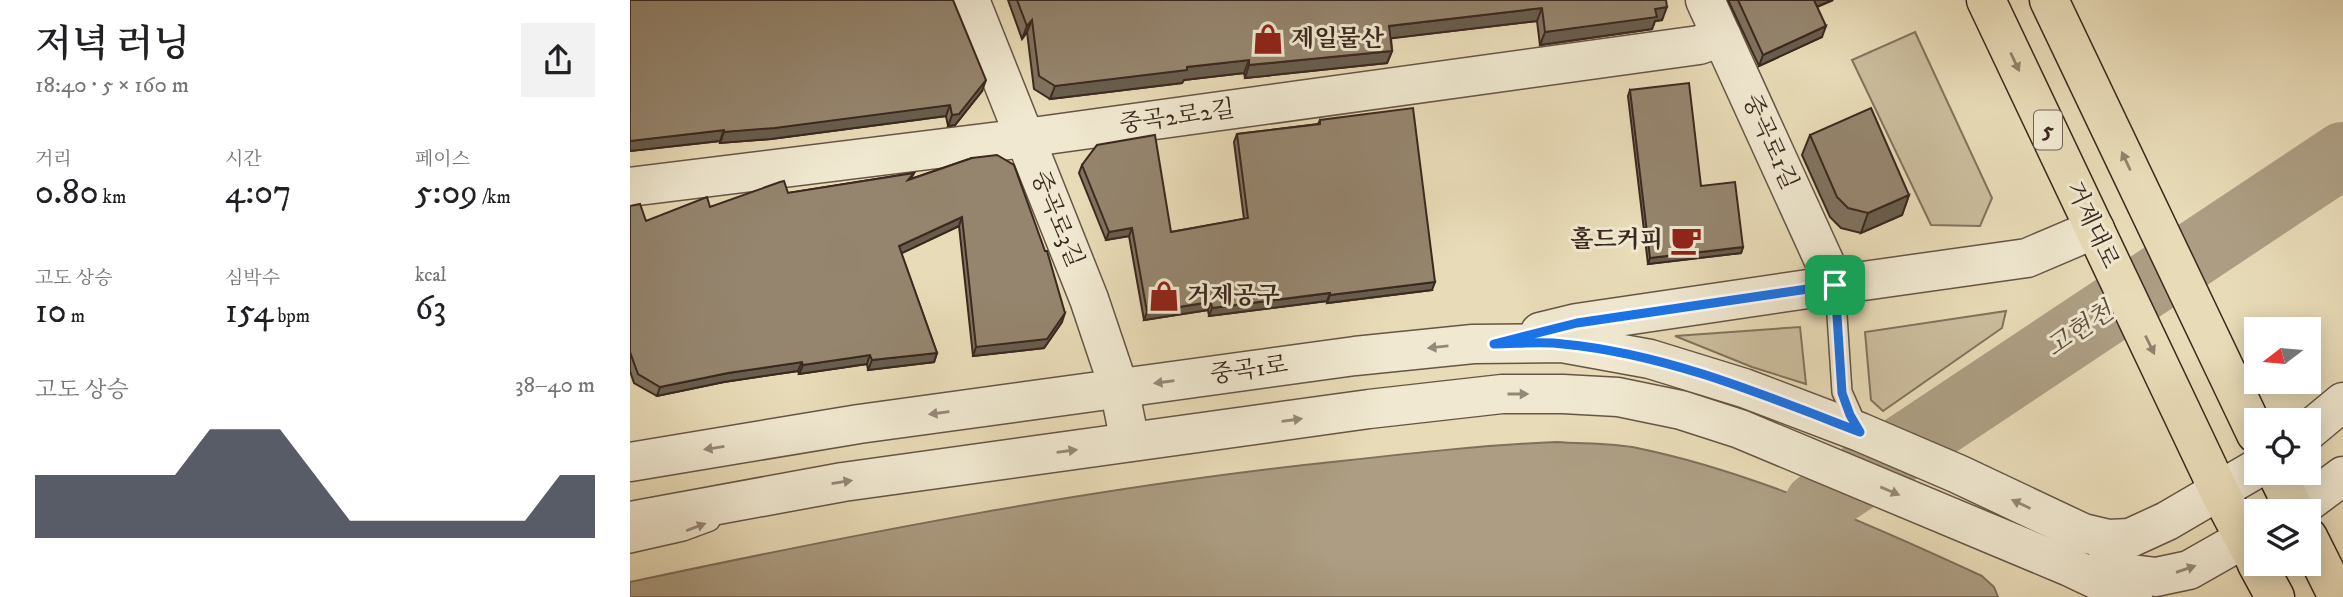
<!DOCTYPE html>
<html lang="ko">
<head>
<meta charset="utf-8">
<style>
  :root { --surface:#fff; --page:#f2f2f2; --text:#202124; --muted:#757577; --accent:#111827 }
  body { margin:0; font-family:"IM FELL DW Pica","Noto Serif KR",serif; background:var(--page); color:var(--text); height:100vh; display:flex; flex-direction:column; font-size:26px; white-space:nowrap }
  * { box-sizing:border-box; margin:0 }
  p { font-size:23px; color:var(--muted) }
  .icon { flex:none; width:38px; height:38px; fill:none; stroke:currentColor; stroke-width:2; stroke-linecap:round; stroke-linejoin:round }
  .map { position:relative; flex:1; overflow:hidden }
  .side { display:flex; flex-direction:column; background:var(--surface); width:630px }
  .side>* { flex:none }
  .needle { width:46px; rotate:254deg }
  .fabs { position:absolute; left:1614px; top:317px; display:grid; gap:14px }
  .fabs a { display:grid; place-items:center; width:77px; height:77px; border-radius:0px; background:var(--surface); box-shadow:0 4px 18px #0003; font-size:35px }
  .pin { position:absolute; display:grid; place-items:center; width:60px; height:60px; color:#fff; margin:-30px; border-radius:14px; box-shadow:0 4px 10px #0006 }
  .round { display:grid; place-items:center; flex:none; width:74px; height:74px; border-radius:0px; background:var(--page) }
  .overview { display:flex; align-items:center; justify-content:space-between; height:119px; padding:0 35px }
  h1 { font-size:38px; font-weight:600; line-height:52px }
  .figures { display:grid; grid-template-columns:repeat(3,1fr); gap:10px; height:119px; padding:7px 35px }
  .figures div { display:grid; align-content:center }
  .figures b { font-size:35px; font-weight:600 }
  .figures small { font-size:19px; font-weight:400 }
  .figures p { font-size:19px }
  .chart { height:196px; padding:14px 35px }
  .chart p { display:flex; justify-content:space-between }
  .chart svg { width:100%; height:126px; margin-top:7px; fill:var(--accent); opacity:.7 }
  main { display:flex; flex:1; min-height:0 }
  .map>svg:first-child { display:block }
</style>
</head>
<body>
<main>
<section class="side">
<div class="overview"><div><h1>저녁 러닝</h1><p>18:40 · 5 × 160 m</p></div><a class="round"><svg class="icon" aria-label="share" viewBox="0 0 24 24"><path d="M12 15V3M7 8l5-5 5 5M5 13v7h14v-7"/></svg></a></div>
<div class="figures">
<div><p>거리</p><b>0.80<small> km</small></b></div>
<div><p>시간</p><b>4:07</b></div>
<div><p>페이스</p><b>5:09<small> /km</small></b></div>
</div>
<div class="figures">
<div><p>고도 상승</p><b>10<small> m</small></b></div>
<div><p>심박수</p><b>154<small> bpm</small></b></div>
<div><p>kcal</p><b>63</b></div>
</div>
<div class="chart"><p><span>고도 상승</span>38–40 m</p>
<svg viewBox="0 0 160 44" preserveAspectRatio="none"><path d="M0 44V22L10 22L20 22L30 22L40 22L50 6L60 6L70 6L80 22L90 38L100 38L110 38L120 38L130 38L140 38L150 22L160 22V44z"/></svg>
</div>
</section>
<div class="map">
<svg width="1713" height="597" viewBox="0 0 1713 597">
  <rect width="100%" height="100%" fill="#e8dbb7"/>
  <filter id="stains"><feTurbulence type="fractalNoise" baseFrequency=".00286" numOctaves="4"/><feColorMatrix values="0 0 0 0 .2 0 0 0 0 .09 0 0 0 0 .02 0 0 0 .5 -.17"/></filter>
  <radialGradient id="worn" r=".72"><stop offset=".6" stop-color="#630" stop-opacity="0"/><stop offset="1" stop-color="#630" stop-opacity=".3"/></radialGradient>
  <g fill="#cbbd9d" stroke="#83725e" stroke-width="2">
    <polygon points="1285,32 1362,198 1350,226 1301,225 1222,60"/>
    <polygon points="1376,311 1372,328 1253,411 1241,400 1235,332"/>
    <polygon points="1170,327 1176,384 1122,367 1045,336"/>
  </g>
  <path fill="#ad9e83" stroke="#7f6f5b" stroke-width="2" d="M927 442C953 444 982 443 1007 448 1121 471 1246 527 1352 576L1364 587 1368 597H0V582C235 532 471 486 711 461 783 453 855 445 927 442Z"/>
  <g fill="none" stroke-linecap="round" stroke-linejoin="round">
    <polyline stroke="#ad9e83" stroke-width="66" points="1187,505 1713,155"/>
    <defs>
      <g id="service">
        <polyline points="1205,285 1212,392 1228,428"/>
        <polyline points="0,543 53,531 80,521"/>
      </g>
      <g id="minor">
        <polyline points="340,0 459,299 489,388 500,442"/>
        <polyline points="1075,0 1205,285 1397,258 1465,229"/>
        <polyline points="0,187 395,138 1069,45 1092,37"/>
      </g>
      <g id="tertiary">
        <polyline points="910,332 947,323 1205,285"/>
        <polyline points="1678,431 1713,402"/>
        <polyline points="0,462 229,424 725,356 843,344 932,343 1020,359 1114,388 1230,432 1328,474 1453,533 1478,539 1500,538 1537,521 1626,469"/>
        <polyline points="1666,511 1713,476"/>
        <polyline points="0,521 213,482 739,409 872,394 933,394 988,397 1051,410 1110,429 1440,567 1503,597"/>
        <polyline points="1470,570 1526,577 1559,570 1626,532"/>
      </g>
      <g id="primary">
        <polyline points="1356,0 1589,491 1626,561"/>
        <polyline points="1419,0 1626,434"/>
        <polyline points="1646,472 1665,511"/>
        <polyline points="1678,537 1708,597"/>
        <polyline points="1627,564 1645,597"/>
      </g>
    </defs>
    <use href="#service" stroke="#665545" stroke-width="22"/>
    <use href="#minor" stroke="#665545" stroke-width="41"/>
    <use href="#tertiary" stroke="#665545" stroke-width="41"/>
    <use href="#primary" stroke="#3b281f" stroke-width="41"/>
    <use href="#service" stroke="#f0e8d0" stroke-width="19"/>
    <use href="#minor" stroke="#f0e8d0" stroke-width="38"/>
    <use href="#tertiary" stroke="#f0e8d0" stroke-width="38"/>
    <use href="#primary" stroke="#e8dbb7" stroke-width="38"/>
  </g>
  <g fill="#80725f" stroke="#3b281f" stroke-width="2">
    <polygon points="0,0 352,91 325,125 318,126 316,116 141,139 90,143 90,141 0,151"/>
    <polygon points="378,0 1036,0 1032,20 1025,21 1022,29 910,45 907,21 761,38 762,51 757,63 615,78 614,73 554,80 552,83 420,99 404,89 397,32 392,39"/>
    <polygon points="1098,0 1203,0 1187,7 1192,37 1129,66"/>
    <polygon points="1000,90 1071,186 1113,247 1111,253 1018,264 998,96"/>
    <polygon points="690,120 802,290 697,303 697,301 579,316 578,310 514,320 499,236 476,240 449,173 452,165 541,232 614,219 604,142 607,134 688,124"/>
    <polygon points="1180,135 1279,195 1272,215 1231,233 1211,228 1200,217 1172,155"/>
    <polygon points="342,158 432,322 414,348 343,356 329,226 271,253 307,353 304,362 238,370 237,364 169,374 168,371 94,382 27,396 4,383 0,371 0,206 16,221 80,207 158,193 284,173 281,179"/>
  </g>
  <g fill="#685d4d" stroke="#3b281f" stroke-width="2">
    <polygon points="1183,0 1203,0 1179,10"/>
    <polygon points="1037,7 1032,20 1025,21 1022,29 910,45 915,32 1025,9"/>
    <polygon points="912,8 907,21 755,39 759,26"/>
    <polygon points="402,20 397,32 392,39 397,26"/>
    <polygon points="1196,26 1192,37 1129,66 1133,55"/>
    <polygon points="762,51 757,63 615,78 619,65"/>
    <polygon points="619,60 614,73 554,80 552,83 420,99 425,86 557,67"/>
    <polygon points="356,80 352,91 325,125 318,126 322,115"/>
    <polygon points="320,105 316,116 141,139 90,143 94,132"/>
    <polygon points="94,130 90,141 0,151 0,141"/>
    <polygon points="1279,195 1272,215 1231,233 1238,213"/>
    <polygon points="332,217 329,226 266,256 269,246"/>
    <polygon points="502,228 499,236 476,240 479,232"/>
    <polygon points="1113,247 1111,253 1018,264 1020,258"/>
    <polygon points="805,282 802,290 697,303 700,295"/>
    <polygon points="700,293 697,301 579,316 582,308"/>
    <polygon points="581,302 578,310 514,320 517,312"/>
    <polygon points="435,313 432,322 414,348 343,356 346,347"/>
    <polygon points="307,353 304,362 238,370 242,360"/>
    <polygon points="240,355 237,364 169,374 173,365"/>
    <polygon points="172,362 168,371 94,382 27,396 30,387 98,373"/>
  </g>
  <g fill="#95856e" stroke="#3b281f" stroke-width="2">
    <polygon points="0,0 323,0 356,80 329,114 322,115 320,105 145,128 94,132 94,130 0,141"/>
    <polygon points="387,0 1036,0 1037,7 1025,9 1027,17 915,32 912,8 759,26 762,51 619,65 619,60 557,67 557,70 425,86 409,76 402,20 397,26"/>
    <polygon points="1108,0 1184,0 1196,26 1133,55"/>
    <polygon points="1059,83 1071,186 1105,182 1113,247 1020,258 1000,90"/>
    <polygon points="783,108 805,282 700,295 700,293 582,308 581,302 517,312 502,228 479,232 452,165 467,145 525,135 541,232 618,218 607,134 690,124 690,120"/>
    <polygon points="1241,108 1279,195 1238,213 1218,208 1207,197 1180,135"/>
    <polygon points="367,155 384,165 415,251 417,251 435,313 417,339 346,347 332,217 269,246 307,353 242,360 240,355 173,365 172,362 98,373 30,387 8,374 0,352 0,206 10,204 16,221 77,197 80,207 150,182 154,181 158,193 284,173 278,180 342,158"/>
  </g>
  <defs><path id="oneway-solid" d="M-6-.8H1V-3.2L6.5 0L1 3.2V.8H-6Z" transform="scale(1.75)"/></defs>
  <g fill="#92826b">
    <use href="#oneway-solid" transform="translate(1385 62) rotate(65)"/>
    <use href="#oneway-solid" transform="translate(1496 161) rotate(-115)"/>
    <use href="#oneway-solid" transform="translate(1520 345) rotate(64)"/>
  </g>
  <g fill="#968878">
    <use href="#oneway-solid" transform="translate(808 347) rotate(174)"/>
    <use href="#oneway-solid" transform="translate(534 382) rotate(172)"/>
    <use href="#oneway-solid" transform="translate(888 394)"/>
    <use href="#oneway-solid" transform="translate(309 413) rotate(172)"/>
    <use href="#oneway-solid" transform="translate(662 420) rotate(-8)"/>
    <use href="#oneway-solid" transform="translate(84 448) rotate(171)"/>
    <use href="#oneway-solid" transform="translate(437 451) rotate(-8)"/>
    <use href="#oneway-solid" transform="translate(212 482) rotate(-9)"/>
    <use href="#oneway-solid" transform="translate(1260 491) rotate(23)"/>
    <use href="#oneway-solid" transform="translate(1391 504) rotate(-155)"/>
    <use href="#oneway-solid" transform="translate(66 527) rotate(-21)"/>
    <use href="#oneway-solid" transform="translate(1556 569) rotate(-19)"/>
  </g>
  <g fill="none" stroke-linecap="round" stroke-linejoin="round">
    <defs>
      <path id="route" d="M1205 285 1212 393 1220 415 1230 432C1134 395 1037 354 933 344 911 341 886 344 864 344L947 323Z"/>
    </defs>
    <use href="#route" stroke="#fff" stroke-width="14"/>
    <use href="#route" stroke="#1a73e8" stroke-width="9"/>
  </g>
  <defs>
    <symbol id="shop-bare" viewBox="-9 -9 18 18"><path d="M-5-2.5h2.3a2.7 3.5 0 0 1 5.4 0H5L5.5 6h-11ZM-1.5-2.5h3a1.5 2.3 0 0 0-3 0Z" fill="#8f2418" stroke="#f0e8d0" stroke-width="2.5" paint-order="stroke"/></symbol>
    <symbol id="cafe-bare" viewBox="-9 -9 18 18"><path d="M-5.5-4.5H6V0H3Q3 3.5 0 3.5H-2.5Q-5.5 3.5-5.5 0ZM3-3.2v2h1.7v-2ZM-6 4.5H4V6H-6Z" fill="#8f2418" stroke="#f0e8d0" stroke-width="2.5" paint-order="stroke"/></symbol>
  </defs>
  <g fill-rule="evenodd">
    <use href="#shop-bare" x="616" y="17" width="44" height="44"/>
    <use href="#cafe-bare" x="1034" y="218" width="44" height="44"/>
    <use href="#shop-bare" x="512" y="274" width="44" height="44"/>
  </g>
  <g text-anchor="middle" dominant-baseline="central" stroke-width="6" stroke-linejoin="round" paint-order="stroke">
    <rect fill="#f0e8d0" stroke="#716254" stroke-width="2" x="1404" y="110.5" width="28" height="39" rx="5"/>
    <g font-size="23" font-weight="bold" fill="#3b281f">
      <text x="1418" y="130">5</text>
    </g>
    <g font-size="24" font-weight="bold" fill="#3b281f" stroke="#f0e8d0" text-anchor="start">
      <text x="661" y="39">제일물산</text>
      <text x="1033" y="240" text-anchor="end">홀드커피</text>
      <text x="557" y="296">거제공구</text>
    </g>
    <g font-size="24" fill="#3b281f" stroke="#f0e8d0">
      <text transform="translate(547 117) rotate(-8)">중곡2로2길</text>
      <text transform="translate(1140 142) rotate(66)">중곡로1길</text>
      <text transform="translate(427 219) rotate(68)">중곡로3길</text>
      <text transform="translate(1462 225) rotate(65)">거제대로</text>
      <text transform="translate(619 370) rotate(-8)">중곡1로</text>
    </g>
    <g font-size="26" font-style="italic" fill="#5d4b3d" stroke="#f0e8d0">
      <text transform="translate(1450 330) rotate(-34)">고현천</text>
    </g>
  </g>
  <rect width="100%" height="100%" filter="url(#stains)"/>
  <rect width="100%" height="100%" fill="url(#worn)"/>
</svg>
<div class="fabs">
<a><svg class="needle" viewBox="-14 -14 28 28"><path d="M0-13l5 13h-10z" fill="#e53935"/><path d="M0 13l5-13h-10z" fill="#757577"/></svg></a>
<a><svg class="icon" aria-label="locate" viewBox="0 0 24 24"><circle cx="12" cy="12" r="6"/><path d="M12 2v4M12 18v4M2 12h4M18 12h4"/></svg></a>
<a><svg class="icon" aria-label="layers" viewBox="0 0 24 24"><path d="M12 4l9 5-9 5-9-5zM3 14l9 5 9-5"/></svg></a>
</div>
<div class="pin" style="left:1205px;top:285px;background:#1e9e55"><svg class="icon" aria-label="arrive" viewBox="0 0 24 24"><path d="M6 21V4h12l-3 4 3 4H6"/></svg></div>
</div>
</main>
</body>
</html>
